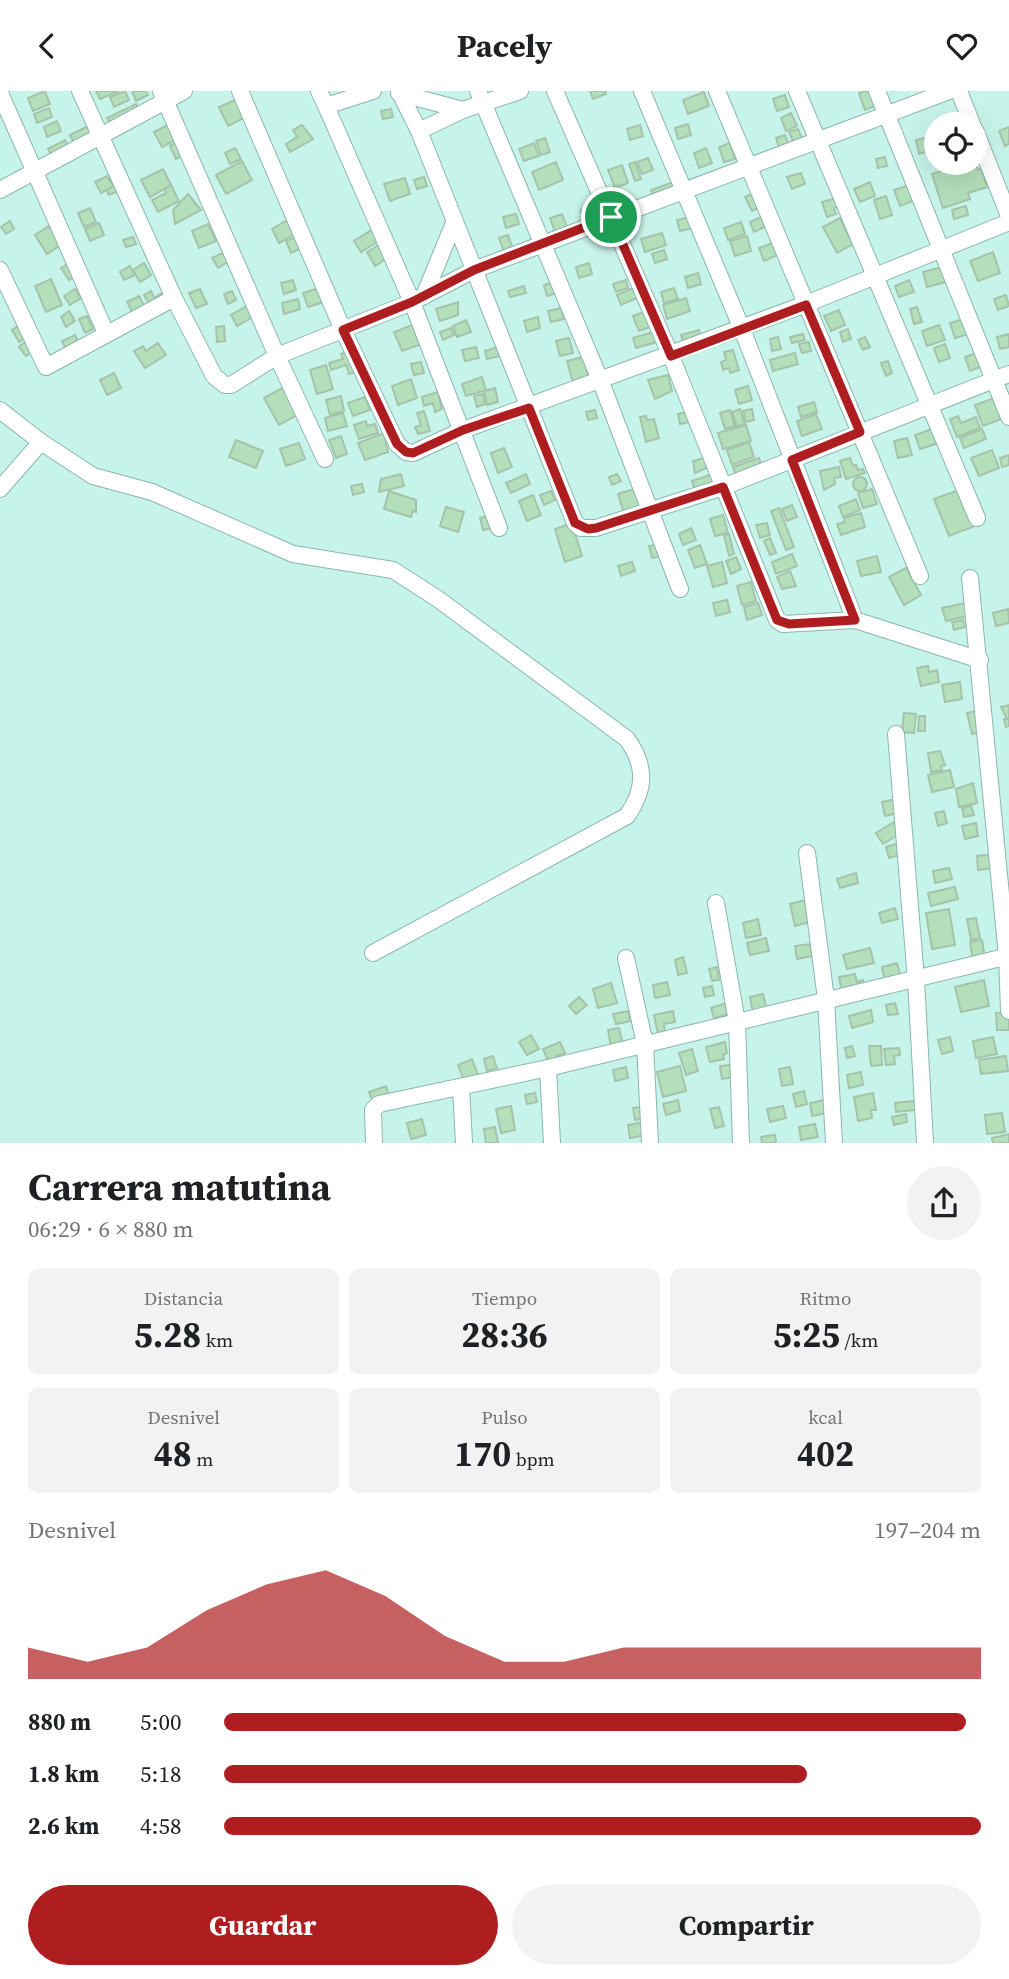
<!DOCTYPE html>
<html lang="es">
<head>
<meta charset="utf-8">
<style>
  :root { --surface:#fff; --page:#f2f2f2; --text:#202124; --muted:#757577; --accent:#ae1d1f }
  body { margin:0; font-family:"Source Serif 4",serif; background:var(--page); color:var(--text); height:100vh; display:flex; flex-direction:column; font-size:26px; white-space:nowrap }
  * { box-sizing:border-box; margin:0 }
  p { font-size:23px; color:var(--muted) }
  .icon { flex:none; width:38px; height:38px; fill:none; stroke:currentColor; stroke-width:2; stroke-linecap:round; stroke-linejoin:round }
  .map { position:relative; height:1052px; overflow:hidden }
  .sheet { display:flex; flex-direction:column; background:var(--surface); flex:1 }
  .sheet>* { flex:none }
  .tools { position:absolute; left:924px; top:21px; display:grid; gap:14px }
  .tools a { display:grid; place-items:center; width:63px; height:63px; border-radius:50%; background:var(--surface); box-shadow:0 7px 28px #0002; font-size:35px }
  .pin { position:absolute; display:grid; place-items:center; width:60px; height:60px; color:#fff; margin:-30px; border:4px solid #fff; border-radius:50%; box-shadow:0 2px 7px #0007 }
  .round { display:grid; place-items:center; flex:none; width:74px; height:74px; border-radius:37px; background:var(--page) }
  .head { display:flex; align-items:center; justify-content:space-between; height:119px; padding:0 28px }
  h1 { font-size:38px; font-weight:700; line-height:52px }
  .metrics { display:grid; grid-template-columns:repeat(3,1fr); gap:10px; height:119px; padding:7px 28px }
  .metrics div { display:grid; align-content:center; border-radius:10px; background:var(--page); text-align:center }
  .metrics b { font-size:35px; font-weight:700 }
  .metrics small { font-size:19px; font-weight:400 }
  .metrics p { font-size:19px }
  .chart { height:196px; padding:14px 28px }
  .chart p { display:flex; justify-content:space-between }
  .chart svg { width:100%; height:126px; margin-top:7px; fill:var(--accent); opacity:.7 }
  .action { display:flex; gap:14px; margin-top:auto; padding:14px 28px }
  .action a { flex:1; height:80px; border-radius:42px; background:var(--accent); color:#fff; font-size:28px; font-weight:700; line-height:80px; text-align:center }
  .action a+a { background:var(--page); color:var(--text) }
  ul { padding:0 28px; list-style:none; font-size:23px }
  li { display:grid; grid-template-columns:112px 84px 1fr; align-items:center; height:52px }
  li i { height:18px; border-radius:9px; background:var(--accent) }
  header { display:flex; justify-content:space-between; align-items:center; height:91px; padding:0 28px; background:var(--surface); font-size:32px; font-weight:700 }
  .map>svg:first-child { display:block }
</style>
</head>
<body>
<header><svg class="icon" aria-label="back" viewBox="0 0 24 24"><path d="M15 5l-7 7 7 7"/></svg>Pacely<svg class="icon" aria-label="heart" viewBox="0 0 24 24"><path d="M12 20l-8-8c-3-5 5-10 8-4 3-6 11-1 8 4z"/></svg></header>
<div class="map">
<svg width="1009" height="1052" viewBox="0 0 1009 1052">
  <rect width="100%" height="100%" fill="#c7f4ea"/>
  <g fill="#b3dfba" stroke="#a5c3aa" stroke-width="2">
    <polygon points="45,0 50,13 33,20 28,7"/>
    <polygon points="96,0 119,0 100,8"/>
    <polygon points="125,0 129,9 114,16 110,6"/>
    <polygon points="132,0 146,0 148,4 136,10"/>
    <polygon points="590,0 605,0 606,3 593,8"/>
    <polygon points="864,0 879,0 884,12 865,19 859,2"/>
    <polygon points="704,1 709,15 688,23 683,9"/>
    <polygon points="785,4 789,16 777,20 773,8"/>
    <polygon points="244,5 252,23 228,35 219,16"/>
    <polygon points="136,13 143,27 114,41 107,27"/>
    <polygon points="49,17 52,26 37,32 34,23"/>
    <polygon points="391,18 393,26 383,28 381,20"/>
    <polygon points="791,22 797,35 786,40 781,27"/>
    <polygon points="57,30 61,40 47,46 44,36"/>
    <polygon points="175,30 183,45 162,56 154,41"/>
    <polygon points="94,32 101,47 77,59 70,44"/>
    <polygon points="688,33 691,44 678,48 675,37"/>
    <polygon points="302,34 313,48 290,61 286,53 297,46 293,39"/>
    <polygon points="640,34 643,45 630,49 627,38"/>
    <polygon points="1009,36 1009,53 1005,55 999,40"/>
    <polygon points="798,38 804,52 795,55 789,41"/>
    <polygon points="785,44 791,60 780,59 776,47"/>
    <polygon points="545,47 550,61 541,64 536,50"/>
    <polygon points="925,47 928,60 919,63 916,49"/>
    <polygon points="183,48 189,61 176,68 170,55"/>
    <polygon points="65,49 72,61 55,70 48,58"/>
    <polygon points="534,52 539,65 524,70 519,58"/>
    <polygon points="730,52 735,68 724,71 719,56"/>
    <polygon points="235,57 241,68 230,73 225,62"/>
    <polygon points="706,57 712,72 699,77 694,62"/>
    <polygon points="885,66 887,75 878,77 876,68"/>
    <polygon points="648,67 653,79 642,83 637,71"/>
    <polygon points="242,70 252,89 226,103 216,84"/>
    <polygon points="556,71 563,89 539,99 532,81"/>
    <polygon points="635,71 641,88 635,90 629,73"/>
    <polygon points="976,73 978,79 981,78 987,96 968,102 970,108 943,117 932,83 957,74 959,79"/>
    <polygon points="622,74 628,92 615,97 608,79"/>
    <polygon points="163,78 171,94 150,106 141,89"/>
    <polygon points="801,82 805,93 792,98 787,86"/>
    <polygon points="119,84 125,97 109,104 103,91"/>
    <polygon points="107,85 113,95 101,102 95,91"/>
    <polygon points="424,86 427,95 417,98 414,89"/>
    <polygon points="405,87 410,103 390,110 384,93"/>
    <polygon points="676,90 682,107 657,116 651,99"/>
    <polygon points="870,91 875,105 860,111 854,98"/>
    <polygon points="913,93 918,108 900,115 894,99"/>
    <polygon points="171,94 179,110 158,121 152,109 166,102 164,98"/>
    <polygon points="760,99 767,113 752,120 745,106"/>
    <polygon points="188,103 201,119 175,133 173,119"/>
    <polygon points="886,105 892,124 880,128 874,109"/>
    <polygon points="837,107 839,115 834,117 836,123 827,126 822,111"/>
    <polygon points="966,115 968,124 954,128 952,119"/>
    <polygon points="594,116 599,136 586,139 581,119"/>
    <polygon points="90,117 96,131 84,136 78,122"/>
    <polygon points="516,123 519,133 506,137 503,126"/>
    <polygon points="562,123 570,144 558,149 550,127"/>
    <polygon points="296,124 304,138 279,152 272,138"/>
    <polygon points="690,126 693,137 680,140 677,129"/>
    <polygon points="761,126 765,136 754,141 750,131"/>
    <polygon points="840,127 853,153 837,162 823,136"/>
    <polygon points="10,130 14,138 6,143 1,136"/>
    <polygon points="741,131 745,143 728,149 724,137"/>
    <polygon points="99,132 104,144 90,150 85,138"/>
    <polygon points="208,133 216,150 199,157 192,140"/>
    <polygon points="49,135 61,154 47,163 35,144"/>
    <polygon points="373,138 380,149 361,161 354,150"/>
    <polygon points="662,142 666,154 645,161 641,148"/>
    <polygon points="301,144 306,155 291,162 286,150"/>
    <polygon points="508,144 515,164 506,167 499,147"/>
    <polygon points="747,145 751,160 735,165 730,150"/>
    <polygon points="133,146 136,153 126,156 123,149"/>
    <polygon points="775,151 780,163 764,170 759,157"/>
    <polygon points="382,152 390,165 375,175 367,161"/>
    <polygon points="664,159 667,168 655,172 652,163"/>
    <polygon points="993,161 1000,182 978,190 970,170"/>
    <polygon points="223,162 228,171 218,177 212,167"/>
    <polygon points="77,167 84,179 69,189 61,177"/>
    <polygon points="144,172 151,184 140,191 133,179"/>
    <polygon points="589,172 592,183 579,187 576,176"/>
    <polygon points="130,175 135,184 124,189 120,181"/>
    <polygon points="942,176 946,191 927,196 923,181"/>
    <polygon points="698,182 701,193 688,197 685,186"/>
    <polygon points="51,188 62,214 46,221 35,195"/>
    <polygon points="293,189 296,199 284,203 281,192"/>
    <polygon points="626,189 628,197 616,201 613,193"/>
    <polygon points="909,189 914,201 899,206 895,195"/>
    <polygon points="557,190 560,201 547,205 544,194"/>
    <polygon points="524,195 526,202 510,206 508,200"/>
    <polygon points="322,196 327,210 308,216 303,202"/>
    <polygon points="633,197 637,207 621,214 617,204"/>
    <polygon points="674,197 678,208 664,212 661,201"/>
    <polygon points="75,198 81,207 70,214 64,205"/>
    <polygon points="200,198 207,213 196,217 189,202"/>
    <polygon points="151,200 154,207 162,202 167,211 153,219 144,204"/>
    <polygon points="232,200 236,209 228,213 224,203"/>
    <polygon points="1006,204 1009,215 998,219 994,208"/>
    <polygon points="139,205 146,218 134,224 127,211"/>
    <polygon points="686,207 690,220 667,228 663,214"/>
    <polygon points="298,208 300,218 284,223 282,212"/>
    <polygon points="257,209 263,220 237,235 231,224"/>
    <polygon points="458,211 458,224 440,230 436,218"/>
    <polygon points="917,216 922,231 914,233 910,218"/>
    <polygon points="561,217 564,228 551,231 548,220"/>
    <polygon points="652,218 658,233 639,240 633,225"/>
    <polygon points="839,219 845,234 831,240 824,225"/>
    <polygon points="69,220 75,230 66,236 61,226"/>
    <polygon points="87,225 93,238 85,242 79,228"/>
    <polygon points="538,226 540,237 527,241 524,230"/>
    <polygon points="964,228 969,243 955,247 950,232"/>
    <polygon points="466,229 471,241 457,246 453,235"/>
    <polygon points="25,230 33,241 19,251 12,239"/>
    <polygon points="415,233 422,253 402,260 394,241"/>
    <polygon points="939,234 945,249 927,255 922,240"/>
    <polygon points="224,235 225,250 217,251 216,236"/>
    <polygon points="451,237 454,244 443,249 440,241"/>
    <polygon points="848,238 851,248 843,251 840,241"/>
    <polygon points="699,239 701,248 686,260 681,244"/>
    <polygon points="654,241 657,251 636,257 633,247"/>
    <polygon points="803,243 805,249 792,252 790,246"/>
    <polygon points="1009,243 1009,256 1000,258 997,246"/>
    <polygon points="75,244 78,251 69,265 62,250"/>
    <polygon points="778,246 781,258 772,260 770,248"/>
    <polygon points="865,246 870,256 863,259 858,249"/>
    <polygon points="30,247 37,257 26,265 19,256"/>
    <polygon points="569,247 573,262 560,265 556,250"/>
    <polygon points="809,251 811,260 802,262 799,253"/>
    <polygon points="158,252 166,264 145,277 134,260 143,255 146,260"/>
    <polygon points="945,253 950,267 939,271 934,257"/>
    <polygon points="476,256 479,267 465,270 462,259"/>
    <polygon points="497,256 499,265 487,268 485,260"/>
    <polygon points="354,259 361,280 349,283 346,274 331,279 329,272 343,268 341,263"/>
    <polygon points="733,259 739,279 730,282 729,277 723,279 721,271 726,269 724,261"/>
    <polygon points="981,260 986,274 970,280 965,266"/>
    <polygon points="795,262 798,273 773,280 770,269"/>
    <polygon points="583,266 590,291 574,295 567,270"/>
    <polygon points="888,270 892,282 886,285 881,272"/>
    <polygon points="421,271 424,282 414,284 411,273"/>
    <polygon points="326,274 333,298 317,303 310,279"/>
    <polygon points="114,282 121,297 107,304 100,289"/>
    <polygon points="668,284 672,300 655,308 648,289"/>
    <polygon points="482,286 486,299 466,305 462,293"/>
    <polygon points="411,288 417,307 398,314 392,295"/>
    <polygon points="286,295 301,322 279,334 264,307"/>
    <polygon points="748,295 752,309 739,313 735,299"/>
    <polygon points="495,297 498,311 487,314 484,300"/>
    <polygon points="438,301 442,318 435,321 433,312 424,315 422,306"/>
    <polygon points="483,303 485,313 477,316 474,305"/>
    <polygon points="1003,304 1009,325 983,335 975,314"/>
    <polygon points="341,305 344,320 330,324 326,309"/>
    <polygon points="365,306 370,319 353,325 348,312"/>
    <polygon points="814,311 817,321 801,326 798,316"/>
    <polygon points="740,318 745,333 737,336 732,321"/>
    <polygon points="752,318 754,329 746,331 743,320"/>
    <polygon points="595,319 597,327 588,329 586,321"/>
    <polygon points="730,319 735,335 725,338 720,322"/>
    <polygon points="424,320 430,340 418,343 415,336 421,334 417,322"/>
    <polygon points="691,320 694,330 680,333 678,323"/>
    <polygon points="343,322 347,335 328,340 325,327"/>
    <polygon points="816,323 822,338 802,345 797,330"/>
    <polygon points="646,325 647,329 654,328 659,347 646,351 640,326"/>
    <polygon points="958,325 961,332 976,326 980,337 957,346 950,328"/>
    <polygon points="366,330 367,335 375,333 378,342 359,348 354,334"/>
    <polygon points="746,334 751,350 723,358 718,342"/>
    <polygon points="937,336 942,351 920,358 915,344"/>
    <polygon points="982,338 986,348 964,357 960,347"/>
    <polygon points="384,342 388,361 365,369 358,352"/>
    <polygon points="341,345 347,363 336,367 329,349"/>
    <polygon points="907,347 912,364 898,367 894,350"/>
    <polygon points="236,349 263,360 256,377 229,366"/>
    <polygon points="749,351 754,366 732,374 727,359"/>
    <polygon points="299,352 305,368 286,375 280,358"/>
    <polygon points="504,357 512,376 498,382 491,362"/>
    <polygon points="992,359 999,377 979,385 971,367"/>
    <polygon points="1009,364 1009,374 1002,376 1000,367"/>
    <polygon points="708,366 711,375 695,382 693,370"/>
    <polygon points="759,367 765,385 739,394 733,376"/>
    <polygon points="850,367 853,375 856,374 858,379 863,378 865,382 846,388 840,370"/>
    <polygon points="839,376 841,386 834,387 835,393 824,399 820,380"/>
    <polygon points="716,382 723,402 698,410 692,390"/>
    <polygon points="401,383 404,395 379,401 381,388"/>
    <polygon points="526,383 530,393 511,402 506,392"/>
    <polygon points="617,383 621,390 612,394 609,386"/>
    <circle cx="860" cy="393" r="7"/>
    <polygon points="362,393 364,401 353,404 351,395"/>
    <polygon points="637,397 643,417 624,423 618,403"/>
    <polygon points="872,398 877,413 863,417 858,402"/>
    <polygon points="961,398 975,435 949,445 934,408"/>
    <polygon points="389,400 416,409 416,421 413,420 411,426 384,418"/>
    <polygon points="551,400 555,409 544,414 540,404"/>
    <polygon points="533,404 541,424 527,430 519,410"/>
    <polygon points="856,408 860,419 843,426 839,415"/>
    <polygon points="792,414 797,426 787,430 782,418"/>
    <polygon points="446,416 464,421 458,441 440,435"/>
    <polygon points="779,417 794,456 786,459 771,420"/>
    <polygon points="861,422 865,436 841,444 837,433 845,431 844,427"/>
    <polygon points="491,424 494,437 483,439 480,427"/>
    <polygon points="723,424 728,442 715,445 710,428"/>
    <polygon points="572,432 582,465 565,471 555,438"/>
    <polygon points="767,432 770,444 760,447 756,434"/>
    <polygon points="691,437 696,449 683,454 679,443"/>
    <polygon points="729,443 734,463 729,465 724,444"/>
    <polygon points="770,447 776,462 770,464 764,450"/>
    <polygon points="656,454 659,466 652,467 649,455"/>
    <polygon points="700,454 707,473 695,477 688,459"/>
    <polygon points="792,463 797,475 776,483 772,471"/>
    <polygon points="877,465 881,481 861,485 857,470"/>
    <polygon points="736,466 741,478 731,483 726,470"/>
    <polygon points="632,471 635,480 621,485 618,475"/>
    <polygon points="722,471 727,492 713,496 707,475"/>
    <polygon points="906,477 921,504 904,514 889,486"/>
    <polygon points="790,480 796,495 782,498 777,486"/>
    <polygon points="751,491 756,510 742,514 737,495"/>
    <polygon points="727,509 730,521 716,525 713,512"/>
    <polygon points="758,512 762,524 747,529 744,516"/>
    <polygon points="965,512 968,525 946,530 942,517"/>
    <polygon points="1008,518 1009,532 996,535 993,522"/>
    <polygon points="963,529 965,536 954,539 952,531"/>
    <polygon points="928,575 929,581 937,579 939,591 921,595 917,577"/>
    <polygon points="960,591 962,608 945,611 942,594"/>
    <polygon points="1009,614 1009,635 1006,636 1004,628 1007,628 1001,616"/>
    <polygon points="976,620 981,641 972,643 967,622"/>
    <polygon points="904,622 916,623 914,642 902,641"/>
    <polygon points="919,625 925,625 925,640 918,640"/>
    <polygon points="940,660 945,674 941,675 942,679 931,681 928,662"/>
    <polygon points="950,679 954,696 932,701 928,684"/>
    <polygon points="973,692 977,712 959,716 956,698"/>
    <polygon points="896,708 898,722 885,725 882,711"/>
    <polygon points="971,715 974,724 964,726 962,717"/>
    <polygon points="944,720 947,732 938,735 935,722"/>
    <polygon points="894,731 901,742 883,753 876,742"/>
    <polygon points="976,732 978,745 965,748 962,735"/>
    <polygon points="904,751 907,762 889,767 886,756"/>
    <polygon points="998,763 1000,776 978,779 977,765"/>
    <polygon points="949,777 952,788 935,792 933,780"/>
    <polygon points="856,782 858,792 840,797 837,788"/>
    <polygon points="955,796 958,808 931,815 928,802"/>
    <polygon points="805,809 810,831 795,835 790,813"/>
    <polygon points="895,817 898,828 882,832 879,822"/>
    <polygon points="949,818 955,854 932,858 926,822"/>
    <polygon points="976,827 980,847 971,849 967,828"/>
    <polygon points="758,828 761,844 746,847 743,832"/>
    <polygon points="766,847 769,860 750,864 747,852"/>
    <polygon points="982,849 985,868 973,870 970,851"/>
    <polygon points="810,853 813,865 797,868 795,855"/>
    <polygon points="870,857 874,872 847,878 843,864"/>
    <polygon points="683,866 687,882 678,884 675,869"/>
    <polygon points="897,872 901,887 885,891 882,876"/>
    <polygon points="717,876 719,889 712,890 709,878"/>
    <polygon points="855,883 857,891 863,889 864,896 842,901 839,886"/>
    <polygon points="984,889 989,915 961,921 955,896"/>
    <polygon points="667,891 670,904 655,907 653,894"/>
    <polygon points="611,892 617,912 598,917 593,898"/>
    <polygon points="712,895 714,904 705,906 703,897"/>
    <polygon points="763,903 767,919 753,922 750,906"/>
    <polygon points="579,906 587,914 576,923 569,915"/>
    <polygon points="727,912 730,923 714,927 711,917"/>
    <polygon points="895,912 898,923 888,924 886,914"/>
    <polygon points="871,919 873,931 852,937 849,925"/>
    <polygon points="628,920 631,930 616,933 613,923"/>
    <polygon points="673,920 675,931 664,933 665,941 658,943 654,924"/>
    <polygon points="996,922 1009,922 1009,939 997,939"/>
    <polygon points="619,937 624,958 612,960 608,939"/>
    <polygon points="531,944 539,958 527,964 519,951"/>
    <polygon points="950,946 953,960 942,963 938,949"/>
    <polygon points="993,946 997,963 976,967 973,950"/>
    <polygon points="560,951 565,962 557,965 560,974 551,977 543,958"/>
    <polygon points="725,951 727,962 723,964 724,968 710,971 706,956"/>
    <polygon points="852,955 855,965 847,967 845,957"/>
    <polygon points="869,955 881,955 882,974 871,975"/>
    <polygon points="899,957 900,964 894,965 895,973 886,974 884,958"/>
    <polygon points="692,958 698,980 686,984 679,962"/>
    <polygon points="493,965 497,977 487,980 484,968"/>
    <polygon points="1006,965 1008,980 981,983 979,969"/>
    <polygon points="472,968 480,989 466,994 458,974"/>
    <polygon points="736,973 738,985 722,988 720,975"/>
    <polygon points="680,975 686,1000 663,1006 657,981"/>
    <polygon points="626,976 628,987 615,990 613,979"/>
    <polygon points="790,976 793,993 782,995 779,978"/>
    <polygon points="861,981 863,994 849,997 847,984"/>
    <polygon points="386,995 391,1011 375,1017 369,1001"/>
    <polygon points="804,1000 807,1013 796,1016 793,1003"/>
    <polygon points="535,1002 537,1011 527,1013 525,1004"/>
    <polygon points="873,1002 876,1019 871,1019 872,1027 858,1030 854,1006"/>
    <polygon points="678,1009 680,1020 666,1024 663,1013"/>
    <polygon points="825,1009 827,1022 812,1025 810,1012"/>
    <polygon points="922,1009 923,1018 896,1021 895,1012"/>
    <polygon points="511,1015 515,1039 501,1042 496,1018"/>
    <polygon points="783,1015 786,1027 770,1031 767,1018"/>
    <polygon points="643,1016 645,1027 635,1029 633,1017"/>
    <polygon points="719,1016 724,1035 715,1037 710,1018"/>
    <polygon points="1002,1022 1005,1041 987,1043 985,1024"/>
    <polygon points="906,1023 907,1031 894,1034 892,1026"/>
    <polygon points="422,1028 426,1044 411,1048 407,1032"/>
    <polygon points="644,1031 646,1044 630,1047 628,1034"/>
    <polygon points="815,1033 818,1046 801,1049 799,1036"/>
    <polygon points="495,1036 498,1052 486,1052 484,1038"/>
    <polygon points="1009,1043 1009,1052 993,1052 992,1047"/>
    <polygon points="775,1044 776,1052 762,1052 761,1046"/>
  </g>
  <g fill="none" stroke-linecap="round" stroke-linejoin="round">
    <defs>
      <g id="street">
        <polyline points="80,0 174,207 214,285 225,294 231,294 277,265 412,211 474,179 949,0"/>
        <polyline points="161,0 277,265 325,368"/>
        <polyline points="240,0 343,239 397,353 406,361 413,362 463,339 806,213 1009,131"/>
        <polyline points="319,0 326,15 373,0"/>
        <polyline points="399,0 419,40 575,432 581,437 596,437 723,396 1009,283"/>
        <polyline points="478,0 601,291 680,498"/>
        <polyline points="555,0 671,265 777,529 783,533 855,529 980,569"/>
        <polyline points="642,0 742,238 855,529"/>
        <polyline points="717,0 920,485"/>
        <polyline points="797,0 977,427"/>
        <polyline points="877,0 1009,326"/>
        <polyline points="959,0 972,33"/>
        <polyline points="0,2 106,242"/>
        <polyline points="399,2 463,19"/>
        <polyline points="326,15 412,211 499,437"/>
        <polyline points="975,39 1009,125"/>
        <polyline points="419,40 463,19 520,0"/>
        <polyline points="0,99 184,0"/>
        <polyline points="0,179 46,276 174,207"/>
        <polyline points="424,205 454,132"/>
        <polyline points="0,319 41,351 0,398"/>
        <path d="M41 351 93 385 152 401 293 463 393 479 438 508 627 648C646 675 646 697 627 725L373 862"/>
        <polyline points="970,487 1007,865 1009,920"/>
        <polyline points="896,643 916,889 925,1052"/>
        <polyline points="807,762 826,908 834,1052"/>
        <polyline points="716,812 737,931 741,1052"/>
        <polyline points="626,867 645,953 650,1052"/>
        <polyline points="548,977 552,1052"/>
        <polyline points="461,996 464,1052"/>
        <polyline points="374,1052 373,1019 379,1013 548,977 1009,865"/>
      </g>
    </defs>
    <use href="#street" stroke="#8bb6ad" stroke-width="18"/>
    <use href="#street" stroke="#fff" stroke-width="16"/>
  </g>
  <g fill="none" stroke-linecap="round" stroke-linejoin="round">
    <defs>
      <polygon id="route" points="611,126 671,265 806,214 860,341 792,369 855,529 789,533 777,529 723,396 596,437 588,438 575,432 529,317 463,339 413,362 406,361 397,353 343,239 412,211 474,179"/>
    </defs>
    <use href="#route" stroke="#fff" stroke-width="14"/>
    <use href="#route" stroke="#ae1d1f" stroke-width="9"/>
  </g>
</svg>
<div class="tools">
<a><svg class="icon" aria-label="locate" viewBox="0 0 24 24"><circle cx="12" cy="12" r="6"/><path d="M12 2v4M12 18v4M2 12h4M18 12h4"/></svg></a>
</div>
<div class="pin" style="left:611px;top:126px;background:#1e9e55"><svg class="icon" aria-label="arrive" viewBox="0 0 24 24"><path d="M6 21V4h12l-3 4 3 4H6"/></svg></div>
</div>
<section class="sheet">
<div class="head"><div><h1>Carrera matutina</h1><p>06:29 · 6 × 880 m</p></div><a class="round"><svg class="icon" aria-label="share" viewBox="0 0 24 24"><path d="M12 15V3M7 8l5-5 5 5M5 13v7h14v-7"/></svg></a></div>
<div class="metrics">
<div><p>Distancia</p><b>5.28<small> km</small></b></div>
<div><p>Tiempo</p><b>28:36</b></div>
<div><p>Ritmo</p><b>5:25<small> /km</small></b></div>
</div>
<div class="metrics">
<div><p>Desnivel</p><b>48<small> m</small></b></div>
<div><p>Pulso</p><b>170<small> bpm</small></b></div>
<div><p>kcal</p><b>402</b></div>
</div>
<div class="chart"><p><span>Desnivel</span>197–204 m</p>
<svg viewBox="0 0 160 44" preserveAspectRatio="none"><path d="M0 44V33L10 38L20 33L30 20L40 11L50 6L60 15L70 29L80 38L90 38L100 33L110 33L120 33L130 33L140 33L150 33L160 33V44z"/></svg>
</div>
<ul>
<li><b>880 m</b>5:00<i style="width:98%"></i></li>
<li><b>1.8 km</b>5:18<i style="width:77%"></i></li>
<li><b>2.6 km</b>4:58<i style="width:100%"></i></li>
</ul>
<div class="action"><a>Guardar</a><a>Compartir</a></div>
</section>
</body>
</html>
